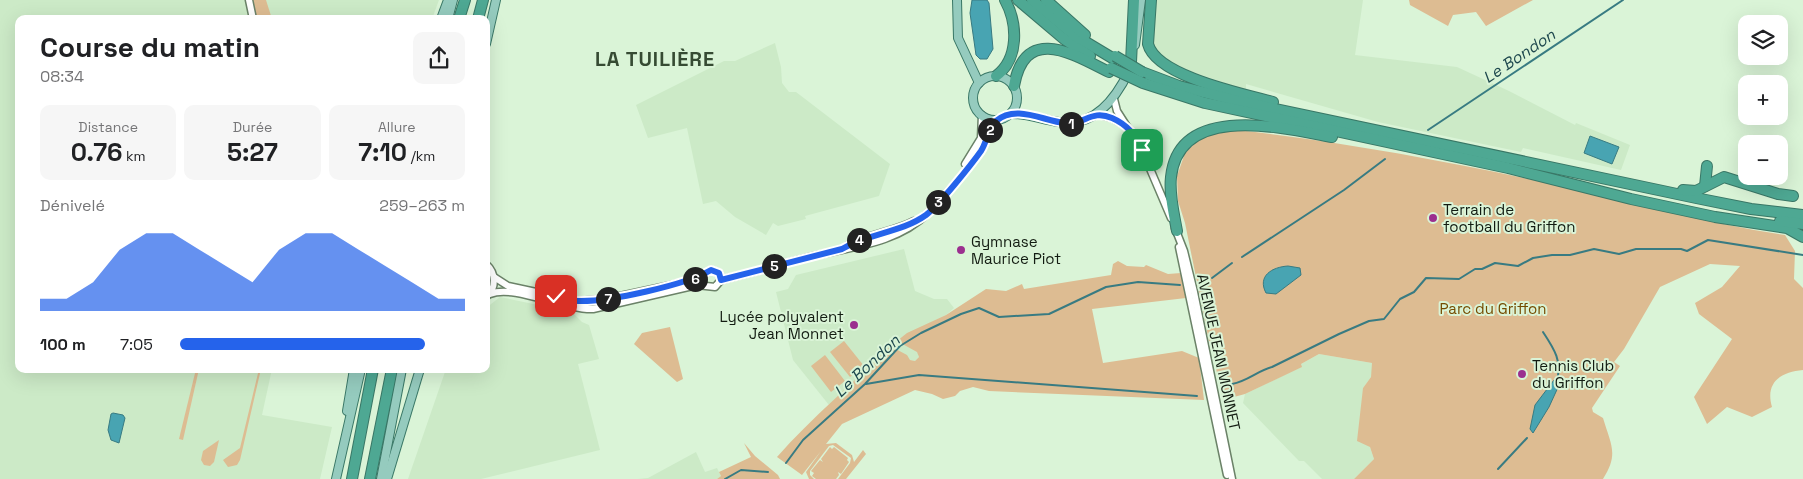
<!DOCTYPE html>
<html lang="fr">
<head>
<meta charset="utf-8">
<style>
  :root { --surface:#fff; --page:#f6f6f6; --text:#202124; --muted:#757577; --accent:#2563eb }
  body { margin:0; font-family:"Space Grotesk",sans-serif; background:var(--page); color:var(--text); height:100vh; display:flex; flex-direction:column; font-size:19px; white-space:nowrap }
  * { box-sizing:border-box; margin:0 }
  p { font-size:16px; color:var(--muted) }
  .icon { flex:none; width:28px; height:28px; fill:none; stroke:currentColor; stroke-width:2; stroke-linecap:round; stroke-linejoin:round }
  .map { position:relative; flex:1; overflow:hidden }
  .details { position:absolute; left:15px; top:15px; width:475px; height:358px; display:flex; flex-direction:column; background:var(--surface); border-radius:10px; box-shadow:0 5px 20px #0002 }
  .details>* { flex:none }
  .controls { position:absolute; left:1738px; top:15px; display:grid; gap:10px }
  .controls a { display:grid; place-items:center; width:50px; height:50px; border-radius:10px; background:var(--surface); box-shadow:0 5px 20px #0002; font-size:25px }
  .pin { position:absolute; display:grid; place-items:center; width:42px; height:42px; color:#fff; margin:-21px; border-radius:10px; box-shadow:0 2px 8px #0006 }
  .km { position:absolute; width:25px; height:25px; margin:-12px; border-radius:50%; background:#222; color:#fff; font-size:14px; line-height:25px; text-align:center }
  .round { display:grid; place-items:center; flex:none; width:52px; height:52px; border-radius:10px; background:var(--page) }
  .headline { display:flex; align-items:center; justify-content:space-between; height:85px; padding:0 25px }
  h1 { font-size:28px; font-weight:800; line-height:38px }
  .metrics { display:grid; grid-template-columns:repeat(3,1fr); gap:8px; height:85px; padding:5px 25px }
  .metrics div { display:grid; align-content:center; border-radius:10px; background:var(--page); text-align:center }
  .metrics b { font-size:25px; font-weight:800 }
  .metrics small { font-size:14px; font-weight:400 }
  .metrics p { font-size:14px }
  .chart { height:140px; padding:10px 25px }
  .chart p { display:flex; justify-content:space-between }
  .chart svg { width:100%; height:90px; margin-top:5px; fill:var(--accent); opacity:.7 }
  ul { padding:0 25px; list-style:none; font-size:16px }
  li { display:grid; grid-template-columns:80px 60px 1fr; align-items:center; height:38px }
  li i { height:12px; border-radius:6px; background:var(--accent) }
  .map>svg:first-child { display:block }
</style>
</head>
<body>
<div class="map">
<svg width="1803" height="479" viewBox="0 0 1803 479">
  <rect width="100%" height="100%" fill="#daf4d7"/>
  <g fill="#cceac7">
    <polygon points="0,0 439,0 432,19 19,19 19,369 272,369 262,415 332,427 320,479 0,479"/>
    <polygon points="1156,0 1363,0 1355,55 1457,67 1509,91 1575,125 1576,123 1630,145 1621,170 1523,148 1521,152 1378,122 1246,84 1246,90 1227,84 1176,66 1156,52 1153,46"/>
    <polygon points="775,43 781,67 782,83 789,92 796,92 890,164 879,196 805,216 806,219 778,226 773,223 766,235 735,217 716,201 703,204 687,128 648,138 636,105 724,61 735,61"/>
    <polygon points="904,249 915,291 934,299 947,299 954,308 946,315 912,332 919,357 915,361 909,360 890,346 829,405 793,360 776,292 788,289 796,275"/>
    <polygon points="500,297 572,312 582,322 589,325 599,359 578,364 600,450 481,479 408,479 446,369 486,369 486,308"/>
    <polygon points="1319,354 1372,363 1373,367 1371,377 1363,388 1370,447 1374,459 1354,479 1322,479 1304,461 1299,461 1243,403 1245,394 1301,367 1301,364"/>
    <polygon points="696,452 705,472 717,468 721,476 717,479 638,479 648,478"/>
  </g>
  <g fill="#ddbc92">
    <polygon points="252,0 266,0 272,19 257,19"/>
    <polygon points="1409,0 1533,0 1486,26 1476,12 1453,15 1448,26 1410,5"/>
    <path d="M1238 130C1351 143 1464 164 1574 189 1645 205 1714 225 1785 235L1795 251 1794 279 1803 288V370C1780 372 1765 383 1772 407L1752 417 1727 407 1707 424 1694 397 1732 339 1699 314 1695 303 1722 287 1740 266 1710 264 1660 287 1624 349 1614 362 1620 366 1592 408 1593 412 1603 418C1611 445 1619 454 1603 479H1354L1374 459 1370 447 1357 441 1363 388 1371 377 1372 363 1319 354 1301 364 1302 367 1245 394 1223 400 1213 355 1223 353 1222 348 1209 341 1185 223 1178 201 1177 176 1185 153 1198 140 1212 133Z"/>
    <path d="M1118 261 1127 266 1144 267 1146 265 1168 274 1181 273 1186 298 1092 309 1103 363 1182 351 1199 358 1204 400 989 391 973 387 960 391 955 396 943 399 932 394 915 390 842 424 826 444 836 443 852 455 854 462 863 450 866 454 846 479H838L850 463 851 458 833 445 829 446 810 471V475L814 479H809L806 472 821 451 802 475 777 457C812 417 853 384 890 346L907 355 910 360 915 361 919 357 917 352 897 341 907 333 946 315 986 289 1006 291 1022 284 1024 289 1111 275 1113 264Z"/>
    <polygon points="670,327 683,379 677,382 634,344 642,333"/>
    <polygon points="844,341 864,366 850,377 830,352"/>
    <polygon points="825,355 845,381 831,392 811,366"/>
    <polygon points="196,369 199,369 183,440 179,439"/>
    <polygon points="259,369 261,369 240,460 237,465 228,467 223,460 240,448"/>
    <polygon points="219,440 214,462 210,466 204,465 201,460 203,451"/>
    <polygon points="744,443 755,456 778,475 780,479 717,479 721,476 719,472 751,457"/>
    <polygon points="830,447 832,449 834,447 848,458 847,460 849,462 841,474 838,472 839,475 836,479 816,479 812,476 814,473 811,471 820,460 823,462 821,459"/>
  </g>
  <g fill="#48a4b2" stroke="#387b82">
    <polygon points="972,0 987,0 989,3 993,49 987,59 980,59 976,55 970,13"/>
    <polygon points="1590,136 1619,147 1612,164 1584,153"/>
    <path d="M1288 266 1300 268 1301 275 1276 294 1266 293C1257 276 1272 267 1288 266Z"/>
    <polygon points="1554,380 1560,383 1549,407 1533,433 1530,429 1535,405"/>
    <polygon points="113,413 123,415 125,418 119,443 111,440 108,430 111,414"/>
  </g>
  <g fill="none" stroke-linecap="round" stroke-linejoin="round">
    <g stroke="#387b82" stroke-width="2">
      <polyline points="1428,130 1623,0"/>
      <polyline points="1242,257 1344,190 1385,159"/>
      <polyline points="1212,278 1232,263"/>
      <path d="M1543 332C1553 347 1564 363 1556 382"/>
      <polyline points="866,384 919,375 1197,396"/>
      <path d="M1232 384C1248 381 1257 371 1272 367L1339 334 1369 321 1384 319 1400 299 1414 292 1426 278 1459 279 1475 269H1482L1495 263 1518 266 1533 258 1552 255H1570L1594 249 1619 254 1636 249H1681L1687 251 1708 240C1739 245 1771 250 1803 255"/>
      <polyline points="786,463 803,440 865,384 900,346 921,333 961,314 979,308 999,317 1049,314 1106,287 1138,282 1180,285"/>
      <polyline points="1498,469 1527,438"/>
      <polyline points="725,479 741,470 768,472"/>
    </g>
    <defs>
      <g id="minor">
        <polyline points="249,0 253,19"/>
        <polyline points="1114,99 1117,111 1142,150 1171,218"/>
        <polyline points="1096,114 1112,118 1125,125"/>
        <polyline points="965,164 981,138 982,115"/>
        <polyline points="1175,228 1184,251 1194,292 1232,479"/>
        <path d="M847 246C868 234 893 232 914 221"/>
        <polyline points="1179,247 1227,475"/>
        <path d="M486 264C496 273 497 288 486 297"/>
        <polyline points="494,277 508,286 578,301 606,299 695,280 711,270 719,273 721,280"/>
        <path d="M721 280C751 273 780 265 809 257 850 247 897 244 928 213 946 195 965 173 980 152 987 142 989 129 998 119"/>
        <path d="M490 294C514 284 563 310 593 309L697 285 715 287 721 280"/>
      </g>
      <g id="major">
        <polyline points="957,0 958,38 979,83"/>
        <polyline points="441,19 448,0"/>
        <polyline points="448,19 453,0"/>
        <polyline points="486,44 496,0"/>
        <polyline points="1135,45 1141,0"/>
        <circle cx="995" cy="98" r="22"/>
        <path d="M1010 114C1027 113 1042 120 1059 122 1094 128 1116 98 1129 71"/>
        <polyline points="347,411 354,369"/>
        <polyline points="336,479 361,369"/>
        <polyline points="381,479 402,369"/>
        <polyline points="387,479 420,369"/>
      </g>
      <g id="highway">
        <polyline points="1018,0 1064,39 1090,56"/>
        <polyline points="1032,0 1074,35 1114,59"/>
        <polyline points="1046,0 1085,35"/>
        <path d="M1151 0 1148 44C1156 76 1243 94 1273 102"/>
        <polyline points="459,19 465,0"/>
        <polyline points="478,19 483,0"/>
        <polyline points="1131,62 1134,0"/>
        <polyline points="1142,72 1179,86 1238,101 1696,198 1751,209 1803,215"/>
        <path d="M996 76C1019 59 1018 24 1005 0"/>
        <polyline points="1143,83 1205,103 1508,168 1631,199 1715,217 1787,228 1803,237"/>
        <path d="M1014 86C1025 24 1073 54 1109 72"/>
        <polyline points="1705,186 1707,166"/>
        <polyline points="1683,190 1696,191 1724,177 1778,194 1793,196"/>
        <polyline points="1780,221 1803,224"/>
        <path d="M1177 231C1174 214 1169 195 1171 177 1179 102 1284 128 1332 137"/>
        <polyline points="352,479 373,369"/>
        <polyline points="370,479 392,369"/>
      </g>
    </defs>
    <use href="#minor" stroke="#6b8268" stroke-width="9"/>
    <use href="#major" stroke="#397766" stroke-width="10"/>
    <use href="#highway" stroke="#397766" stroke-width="12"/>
    <use href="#minor" stroke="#fff" stroke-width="6"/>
    <use href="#major" stroke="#95cbbe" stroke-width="8"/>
    <use href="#highway" stroke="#4ea893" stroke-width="10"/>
    <defs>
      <g id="highway-bridge">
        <polyline points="1115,56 1142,72"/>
        <polyline points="1111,68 1143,83"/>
      </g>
    </defs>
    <use href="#highway-bridge" stroke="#397766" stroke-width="12" stroke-linecap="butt"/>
    <use href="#highway-bridge" stroke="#4ea893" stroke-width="10"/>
  </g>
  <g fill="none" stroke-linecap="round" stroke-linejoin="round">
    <defs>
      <path id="route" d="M556 296C563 297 571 301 578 301 608 302 686 285 711 270L719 273 721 280 842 249C868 233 901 233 926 215 939 205 971 165 981 151 987 142 988 128 996 121 1016 104 1043 121 1065 123 1085 125 1091 109 1112 118 1128 125 1135 135 1142 150"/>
    </defs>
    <use href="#route" stroke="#fff" stroke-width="10"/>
    <use href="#route" stroke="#2563eb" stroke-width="6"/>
  </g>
  <g fill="#9b2f8f" stroke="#daf4d7" stroke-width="2">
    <circle cx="1433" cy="218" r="5"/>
    <circle cx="961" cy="250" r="5"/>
    <circle cx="854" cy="325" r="5"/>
    <circle cx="1522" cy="374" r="5"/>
  </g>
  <g text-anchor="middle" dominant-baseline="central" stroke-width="4" stroke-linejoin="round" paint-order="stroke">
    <g font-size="15" fill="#131c12" stroke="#daf4d7" text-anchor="start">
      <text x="1443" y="209">Terrain de<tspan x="1443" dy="17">football du Griffon</tspan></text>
      <text x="971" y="241">Gymnase<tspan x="971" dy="17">Maurice Piot</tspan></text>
      <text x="844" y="316" text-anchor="end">Lycée polyvalent<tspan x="844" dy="17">Jean Monnet</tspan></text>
      <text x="1532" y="365">Tennis Club<tspan x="1532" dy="17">du Griffon</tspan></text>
    </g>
    <g font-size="15" fill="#744c00" stroke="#daf4d7">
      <text x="1493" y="308">Parc du Griffon</text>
    </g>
    <g font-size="15" fill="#131c12" stroke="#daf4d7">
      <text transform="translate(1219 352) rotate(78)">AVENUE JEAN MONNET</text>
    </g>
    <g font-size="16" font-style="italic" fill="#1d474d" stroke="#daf4d7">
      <text transform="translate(1519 56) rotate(-34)">Le Bondon</text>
      <text transform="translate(867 366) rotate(-43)">Le Bondon</text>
    </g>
    <g font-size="20" font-weight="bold" letter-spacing="1" fill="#364b33" stroke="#daf4d7">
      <text x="655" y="59">LA TUILIÈRE</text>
    </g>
  </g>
</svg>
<div class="controls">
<a><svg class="icon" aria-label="layers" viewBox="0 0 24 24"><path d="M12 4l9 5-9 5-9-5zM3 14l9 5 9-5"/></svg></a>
<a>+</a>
<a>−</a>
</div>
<div class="pin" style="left:1142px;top:150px;background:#1e9e55"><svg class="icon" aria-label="arrive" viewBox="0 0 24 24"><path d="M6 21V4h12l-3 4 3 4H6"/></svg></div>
<div class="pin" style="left:556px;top:296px;background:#d93025"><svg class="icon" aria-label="check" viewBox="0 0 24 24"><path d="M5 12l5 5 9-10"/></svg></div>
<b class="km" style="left:1071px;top:124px">1</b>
<b class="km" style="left:990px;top:130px">2</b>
<b class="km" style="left:938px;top:202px">3</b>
<b class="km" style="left:859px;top:240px">4</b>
<b class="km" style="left:774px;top:266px">5</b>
<b class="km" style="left:695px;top:279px">6</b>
<b class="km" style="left:608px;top:299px">7</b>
<section class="details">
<div class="headline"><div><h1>Course du matin</h1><p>08:34</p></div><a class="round"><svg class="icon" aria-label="share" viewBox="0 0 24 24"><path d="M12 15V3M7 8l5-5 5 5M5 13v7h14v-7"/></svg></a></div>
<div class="metrics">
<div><p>Distance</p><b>0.76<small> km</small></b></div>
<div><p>Durée</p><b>5:27</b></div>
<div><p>Allure</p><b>7:10<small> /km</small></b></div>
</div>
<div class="chart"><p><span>Dénivelé</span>259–263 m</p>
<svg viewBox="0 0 160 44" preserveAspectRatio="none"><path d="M0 44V38L10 38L20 30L30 14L40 6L50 6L60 14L70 22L80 30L90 14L100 6L110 6L120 14L130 22L140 30L150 38L160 38V44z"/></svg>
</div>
<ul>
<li><b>100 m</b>7:05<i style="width:86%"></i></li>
</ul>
</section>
</div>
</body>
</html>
